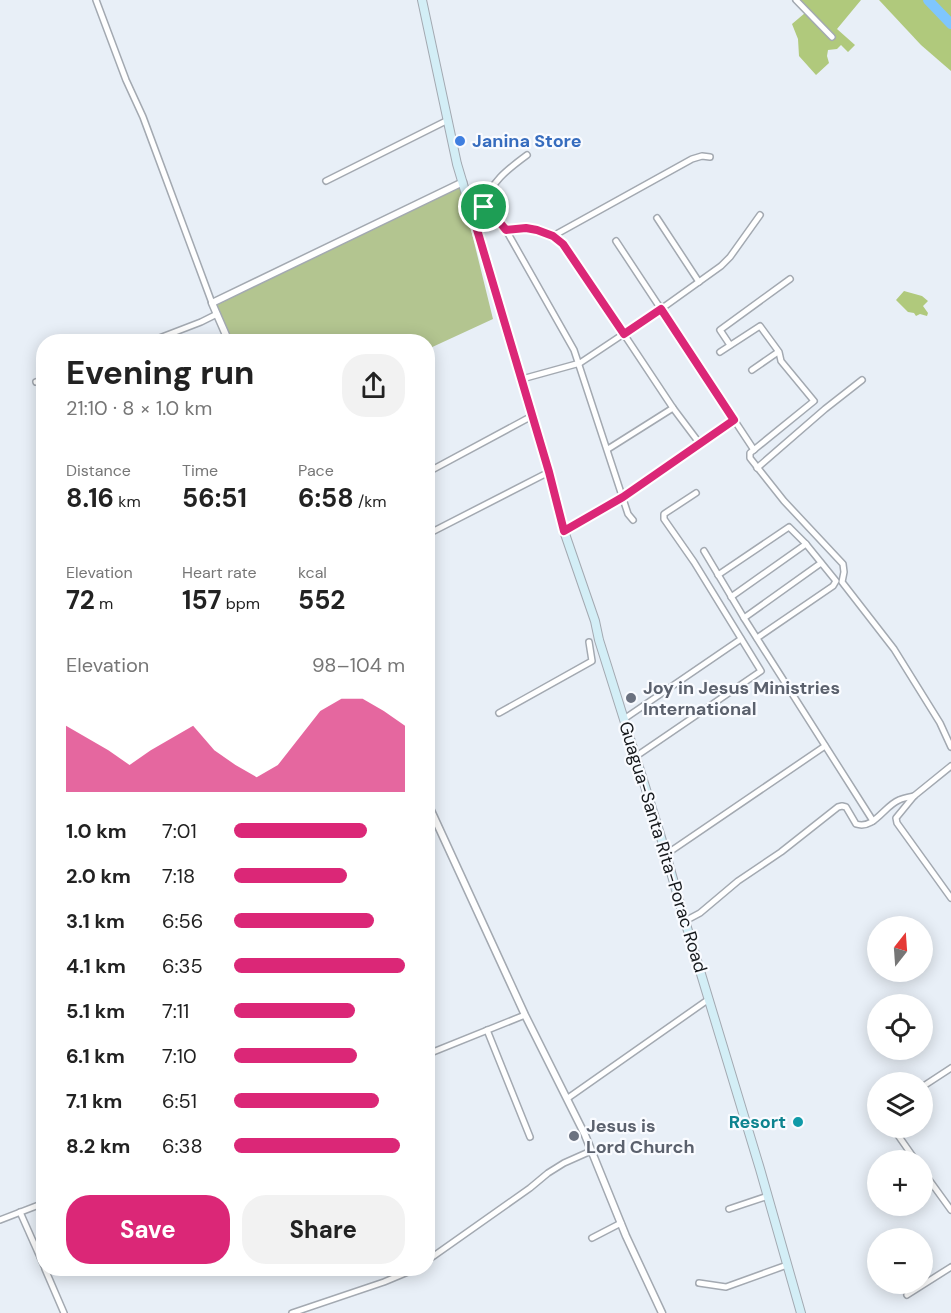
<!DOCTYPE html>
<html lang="en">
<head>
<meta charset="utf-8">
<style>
  :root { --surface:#fff; --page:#f2f2f2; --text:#222; --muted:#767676; --accent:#db2777 }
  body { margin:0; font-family:"DM Sans",sans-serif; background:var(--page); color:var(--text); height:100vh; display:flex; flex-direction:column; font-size:22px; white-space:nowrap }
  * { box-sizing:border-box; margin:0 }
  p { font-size:20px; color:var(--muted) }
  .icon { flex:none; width:33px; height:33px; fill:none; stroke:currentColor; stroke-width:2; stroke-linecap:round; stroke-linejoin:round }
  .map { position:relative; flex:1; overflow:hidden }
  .sheet { position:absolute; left:36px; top:334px; width:399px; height:942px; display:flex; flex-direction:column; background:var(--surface); border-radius:24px; box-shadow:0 3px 15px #0003 }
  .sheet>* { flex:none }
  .needle { width:39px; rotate:17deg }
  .buttons { position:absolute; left:867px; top:916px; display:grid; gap:12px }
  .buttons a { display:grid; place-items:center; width:66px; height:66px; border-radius:50%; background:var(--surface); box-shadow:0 3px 15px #0003; font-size:30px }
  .pin { position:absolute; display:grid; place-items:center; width:51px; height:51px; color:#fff; margin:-26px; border:3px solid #fff; border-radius:50%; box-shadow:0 2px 6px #0007 }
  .round { display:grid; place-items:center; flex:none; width:63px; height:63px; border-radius:24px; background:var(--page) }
  .overview { display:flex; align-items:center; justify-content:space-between; height:102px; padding:0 30px }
  h1 { font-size:33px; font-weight:700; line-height:45px }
  .figures { display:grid; grid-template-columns:repeat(3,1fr); gap:9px; height:102px; padding:6px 30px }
  .figures div { display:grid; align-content:center }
  .figures b { font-size:26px; font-weight:700 }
  .figures small { font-size:16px; font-weight:400 }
  .figures p { font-size:16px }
  .chart { height:168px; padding:12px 30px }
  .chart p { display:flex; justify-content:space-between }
  .chart svg { width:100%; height:108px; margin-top:6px; fill:var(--accent); opacity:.7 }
  .button { display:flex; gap:12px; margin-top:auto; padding:12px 30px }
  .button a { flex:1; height:69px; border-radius:24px; background:var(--accent); color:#fff; font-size:24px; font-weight:700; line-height:69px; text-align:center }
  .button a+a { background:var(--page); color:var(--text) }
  ul { padding:0 30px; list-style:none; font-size:20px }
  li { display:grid; grid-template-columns:96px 72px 1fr; align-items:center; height:45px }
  li i { height:15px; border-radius:8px; background:var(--accent) }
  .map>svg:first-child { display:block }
</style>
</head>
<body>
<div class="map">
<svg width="951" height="1313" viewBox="0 0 951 1313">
  <rect width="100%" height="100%" fill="#e8eff7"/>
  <polygon fill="#b3c590" points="460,185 493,319 428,349 428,342 232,342 217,305"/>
  <g fill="#b0c97c">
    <polygon points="794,0 861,0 837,29 855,45 848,52 841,45 837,49 828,50 827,56 829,63 816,75 799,56 798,39 792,24 805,13"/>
    <polygon points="879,0 951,0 951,71 921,45"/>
    <polygon points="904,291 922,296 928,301 923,306 928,313 927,316 920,314 916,316 914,313 908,312 896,300"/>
  </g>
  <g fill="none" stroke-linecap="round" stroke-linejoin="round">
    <polyline stroke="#7fc6fd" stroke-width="10" points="928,0 951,24"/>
    <defs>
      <g id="minor">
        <polyline points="96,0 126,80 143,117 212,303"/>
        <polyline points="796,0 832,37"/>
        <polyline points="326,181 448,120"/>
        <polyline points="470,206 487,208 506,230 574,350 628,514 633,520"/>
        <path d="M484 207C489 183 508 169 527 155"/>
        <polyline points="657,218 699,282"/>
        <path d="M506 230C529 227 549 229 566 247L673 408 700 444"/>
        <polyline points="553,236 692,159 702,156 710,157"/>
        <polyline points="616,241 754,450"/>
        <polyline points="149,342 201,322 217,314"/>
        <polyline points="730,345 720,330 790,279"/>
        <polyline points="720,352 760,326 779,352 781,361 814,401 750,453 750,458 784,501 843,564 844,572 842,582 894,649 940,723 951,747"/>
        <polyline points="752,370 778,352"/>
        <polyline points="522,379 580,363 661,309 721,266 730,257 760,215"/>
        <polyline points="36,382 44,380"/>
        <polyline points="608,449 673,408"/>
        <polyline points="757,468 825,409 862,380"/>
        <polyline points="428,472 532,416"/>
        <polyline points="564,531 623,497 734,420"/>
        <polyline points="428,534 549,472"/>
        <polyline points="704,551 744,618 873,821"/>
        <polyline points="718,575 789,527 806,544 836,581 833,586 757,638"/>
        <polyline points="731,597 806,544"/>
        <polyline points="744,618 821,563"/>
        <polyline points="499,713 592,661 589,642"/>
        <polyline points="624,719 741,639"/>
        <polyline points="635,757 761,671 694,562 664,519 664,514 696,493"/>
        <polyline points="951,766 914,796 896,818 897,823 951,898"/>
        <polyline points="665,855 825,746"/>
        <path d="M685 921 700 913 738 881 781 852 838 807 842 806 846 807 856 824C874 830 884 806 899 800 903 798 909 797 914 796"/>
        <polyline points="487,1030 530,1137"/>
        <polyline points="428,1054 525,1015"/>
        <polyline points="922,1087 951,1068"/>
        <polyline points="568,1098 709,999"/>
        <polyline points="893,1128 916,1161"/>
        <polyline points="922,1170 951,1210"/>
        <polyline points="729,1209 768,1196"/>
        <polyline points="20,1212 44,1266"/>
        <polyline points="0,1220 44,1203"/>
        <polyline points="592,1238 621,1223"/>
        <polyline points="428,1260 530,1188 548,1173 564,1163 591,1151"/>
        <polyline points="45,1269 64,1313"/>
        <polyline points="699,1283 726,1287 787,1265"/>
        <polyline points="907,1295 951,1267"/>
        <polyline points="292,1313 384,1282 415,1269"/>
      </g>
      <g id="tertiary">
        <polyline points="229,342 212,303 463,182"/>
        <polyline points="428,804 525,1015 585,1135 626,1236 662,1313"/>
      </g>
      <polyline id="secondary" points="422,0 457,164 549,472 564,531 595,621 599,640 660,834 685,921 760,1169 801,1313"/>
    </defs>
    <use href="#minor" stroke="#a3a9b1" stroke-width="8"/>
    <use href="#tertiary" stroke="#a3a9b1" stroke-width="9"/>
    <use href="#secondary" stroke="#a3a9b1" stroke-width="10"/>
    <use href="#minor" stroke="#fff" stroke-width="5"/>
    <use href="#tertiary" stroke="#fff" stroke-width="6"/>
    <use href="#secondary" stroke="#d3eef6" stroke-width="8"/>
  </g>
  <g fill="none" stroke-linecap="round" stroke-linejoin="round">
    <defs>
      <polygon id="route" points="470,206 488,208 506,230 526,228 537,230 553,236 563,244 624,334 661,309 734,420 623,497 564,531 549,472"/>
    </defs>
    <use href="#route" stroke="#fff" stroke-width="12"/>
    <use href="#route" stroke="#db2777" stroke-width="8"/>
  </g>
  <circle fill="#3f7fe0" stroke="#f9fbff" stroke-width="2" cx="460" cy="141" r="6"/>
  <g fill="#6b7280" stroke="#f9fbff" stroke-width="2">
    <circle cx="631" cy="698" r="6"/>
    <circle cx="574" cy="1136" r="6"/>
  </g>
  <circle fill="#0f9aa8" stroke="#f9fbff" stroke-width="2" cx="798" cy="1122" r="6"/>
  <g text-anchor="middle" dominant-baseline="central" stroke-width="4.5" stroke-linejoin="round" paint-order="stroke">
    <g font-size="18" font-weight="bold" fill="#366cbe" stroke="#f9fbff" text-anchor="start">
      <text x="472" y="141">Janina Store</text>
    </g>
    <g font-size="18" font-weight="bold" fill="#5b616d" stroke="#f9fbff" text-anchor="start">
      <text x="643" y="688">Joy in Jesus Ministries<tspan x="643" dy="21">International</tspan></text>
      <text x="586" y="1126">Jesus is<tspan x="586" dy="21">Lord Church</tspan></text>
    </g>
    <g font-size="18" fill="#16191c" stroke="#f9fbff">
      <text transform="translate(663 847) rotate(73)">Guagua-Santa Rita-Porac Road</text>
    </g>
    <g font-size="18" font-weight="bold" fill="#0d838f" stroke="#f9fbff" text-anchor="end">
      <text x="786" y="1122">Resort</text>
    </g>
  </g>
</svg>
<div class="buttons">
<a><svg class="needle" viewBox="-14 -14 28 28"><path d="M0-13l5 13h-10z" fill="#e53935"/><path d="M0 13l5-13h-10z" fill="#767676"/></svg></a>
<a><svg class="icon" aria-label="locate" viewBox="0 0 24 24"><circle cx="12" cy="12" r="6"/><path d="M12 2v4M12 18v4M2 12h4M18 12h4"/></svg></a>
<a><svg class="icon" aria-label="layers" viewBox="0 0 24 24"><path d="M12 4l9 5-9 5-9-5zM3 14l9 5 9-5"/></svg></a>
<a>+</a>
<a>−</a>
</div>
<div class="pin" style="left:484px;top:207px;background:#1e9e55"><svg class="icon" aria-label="arrive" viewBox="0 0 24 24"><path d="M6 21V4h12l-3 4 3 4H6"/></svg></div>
<section class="sheet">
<div class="overview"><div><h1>Evening run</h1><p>21:10 · 8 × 1.0 km</p></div><a class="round"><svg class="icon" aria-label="share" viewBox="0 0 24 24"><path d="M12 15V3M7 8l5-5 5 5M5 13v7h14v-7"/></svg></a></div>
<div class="figures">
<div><p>Distance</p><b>8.16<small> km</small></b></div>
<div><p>Time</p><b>56:51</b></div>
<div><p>Pace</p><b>6:58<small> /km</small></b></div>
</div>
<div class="figures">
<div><p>Elevation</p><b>72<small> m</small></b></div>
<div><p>Heart rate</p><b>157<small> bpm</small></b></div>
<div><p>kcal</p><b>552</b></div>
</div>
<div class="chart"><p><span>Elevation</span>98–104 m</p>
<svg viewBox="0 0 160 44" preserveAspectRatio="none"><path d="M0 44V17L10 22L20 27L30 33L40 27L50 22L60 17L70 27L80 33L90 38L100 33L110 22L120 11L130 6L140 6L150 11L160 17V44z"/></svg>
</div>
<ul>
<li><b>1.0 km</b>7:01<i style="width:78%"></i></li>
<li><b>2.0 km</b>7:18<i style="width:66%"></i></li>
<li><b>3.1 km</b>6:56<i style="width:82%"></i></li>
<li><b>4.1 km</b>6:35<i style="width:100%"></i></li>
<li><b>5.1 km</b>7:11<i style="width:71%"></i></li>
<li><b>6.1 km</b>7:10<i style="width:72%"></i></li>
<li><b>7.1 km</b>6:51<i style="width:85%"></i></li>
<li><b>8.2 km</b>6:38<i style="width:97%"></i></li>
</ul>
<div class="button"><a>Save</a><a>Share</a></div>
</section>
</div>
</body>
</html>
